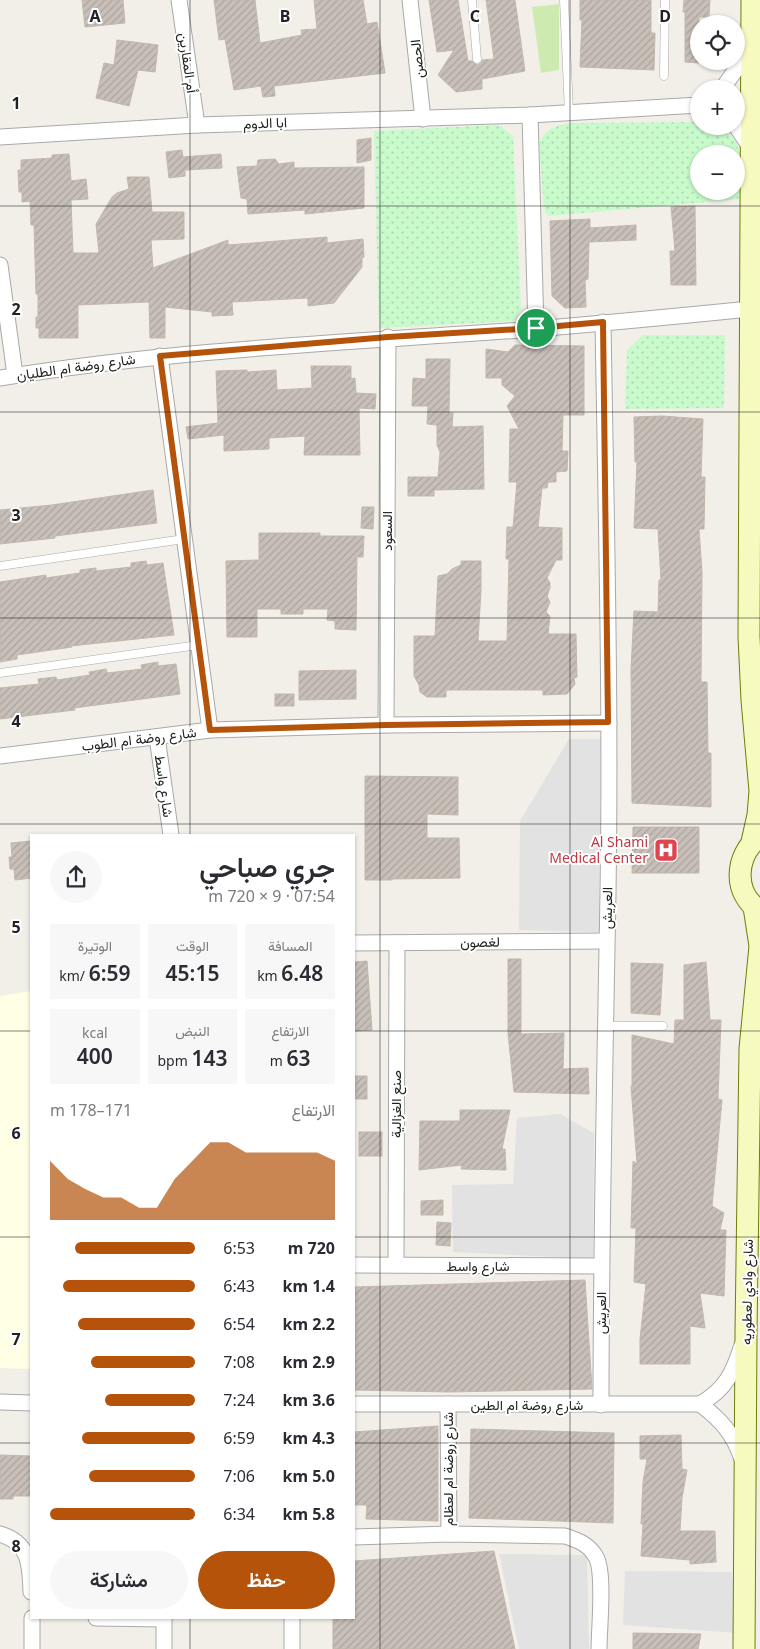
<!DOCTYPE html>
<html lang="ar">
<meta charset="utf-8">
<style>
body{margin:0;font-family:"Noto Sans",Vazirmatn,sans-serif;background:#f7f7f7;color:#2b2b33;direction:rtl;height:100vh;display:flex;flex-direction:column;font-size:19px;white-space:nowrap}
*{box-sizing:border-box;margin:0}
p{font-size:16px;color:#7c7c81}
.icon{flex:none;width:28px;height:28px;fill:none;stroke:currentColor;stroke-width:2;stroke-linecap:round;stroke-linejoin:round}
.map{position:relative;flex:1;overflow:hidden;direction:ltr}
.details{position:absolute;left:30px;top:834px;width:325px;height:785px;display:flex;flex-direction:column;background:#fff;border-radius:0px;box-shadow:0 1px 4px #0004;direction:rtl}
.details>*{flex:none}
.tools{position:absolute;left:690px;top:15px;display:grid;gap:10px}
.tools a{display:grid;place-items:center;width:55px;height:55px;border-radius:50%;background:#fff;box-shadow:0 1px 4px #0004;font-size:25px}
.pin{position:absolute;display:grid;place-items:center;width:42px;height:42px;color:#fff;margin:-21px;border:2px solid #fff;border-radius:50%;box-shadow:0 1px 5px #0007}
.round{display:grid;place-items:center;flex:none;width:52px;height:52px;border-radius:26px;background:#f7f7f7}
.headline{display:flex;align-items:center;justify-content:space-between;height:85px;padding:0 20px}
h1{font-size:28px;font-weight:600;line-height:38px}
.figures{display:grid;grid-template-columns:repeat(3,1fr);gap:8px;height:85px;padding:5px 20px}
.figures div{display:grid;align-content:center;border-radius:0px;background:#f7f7f7;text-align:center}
.figures b{font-size:21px;font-weight:600}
.figures small{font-size:14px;font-weight:400}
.figures p{font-size:14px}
.chart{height:140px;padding:10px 20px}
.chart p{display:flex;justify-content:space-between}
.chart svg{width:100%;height:90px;margin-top:5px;fill:#b45309;opacity:.7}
.button{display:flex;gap:10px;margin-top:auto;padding:10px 20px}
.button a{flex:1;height:58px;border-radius:30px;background:#b45309;color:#fff;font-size:20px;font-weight:600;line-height:58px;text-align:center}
.button a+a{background:#f7f7f7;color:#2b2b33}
ul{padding:0 20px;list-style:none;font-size:16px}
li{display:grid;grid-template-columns:80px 60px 1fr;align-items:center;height:38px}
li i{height:12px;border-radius:6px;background:#b45309}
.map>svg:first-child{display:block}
</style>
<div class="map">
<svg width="760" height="1649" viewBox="0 0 760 1649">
<defs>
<pattern id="park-dots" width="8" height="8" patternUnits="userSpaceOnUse" patternTransform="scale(1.25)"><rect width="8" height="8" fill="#c8facc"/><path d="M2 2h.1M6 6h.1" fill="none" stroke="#acd6af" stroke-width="1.8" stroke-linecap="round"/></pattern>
<pattern id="building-hatch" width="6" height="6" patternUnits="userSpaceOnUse" patternTransform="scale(1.25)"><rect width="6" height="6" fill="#c7bfb8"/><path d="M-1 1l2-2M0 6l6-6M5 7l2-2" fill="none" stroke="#aba49e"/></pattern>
</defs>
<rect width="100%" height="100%" fill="#f2efe9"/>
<path fill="#ffffe5" d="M 31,991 L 31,1367 L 30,1369 L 0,1368 L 0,996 Z"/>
<path fill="#cdebb0" d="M 559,4 L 559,70 L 541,73 L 532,7 Z"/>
<g fill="url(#park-dots)" fill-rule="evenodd">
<path d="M 699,122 L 699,126 L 720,126 L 735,139 L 739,150 L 742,199 L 548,216 L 544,209 L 539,143 C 547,127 555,126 571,123 ZM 699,154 L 736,154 L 736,191 L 699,191 Z"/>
<path d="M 499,125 L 513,136 L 521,309 L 515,321 L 379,328 L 374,131 Z"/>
<path d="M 643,335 L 725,335 L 724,408 L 625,409 L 627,350 Z"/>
</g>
<g fill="#e2e2e2">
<path d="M 569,739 L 601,739 L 599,932 L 519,930 L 520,821 Z"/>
<path d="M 560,1114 L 594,1133 L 593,1259 L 453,1252 L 452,1185 L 513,1184 L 517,1118 Z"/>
<path d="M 499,1554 L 587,1555 L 589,1649 L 519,1649 Z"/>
<path d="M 625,1571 L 732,1572 L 738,1633 L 623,1625 Z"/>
</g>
<g fill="url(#building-hatch)" stroke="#c4b6ab">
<path d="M 82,0 L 123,0 L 125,23 L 85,27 Z"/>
<path d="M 214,0 L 255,0 L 260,43 L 302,35 L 301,30 L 317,29 L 314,0 L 363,0 L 367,24 L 377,22 L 385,73 L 274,86 L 275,96 L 263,97 L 261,86 L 234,90 L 225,39 L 219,40 Z"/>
<path d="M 429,0 L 458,0 L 468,61 L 472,61 L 477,65 L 481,63 L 482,60 L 494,59 L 486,0 L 515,0 L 525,71 L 482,79 L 482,89 L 456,92 L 438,75 L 454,50 L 437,52 Z"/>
<path d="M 580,0 L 651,0 L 651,33 L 655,33 L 654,70 L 580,67 L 582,20 L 580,20 Z"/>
<path d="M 684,0 L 710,0 L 709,17 L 699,17 L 699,63 L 685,62 L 685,12 L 683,12 Z"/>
<path d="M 117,40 L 158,45 L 155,72 L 138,70 L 129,106 L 96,98 L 104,63 L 114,65 Z"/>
<path d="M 371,138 L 371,160 L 357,163 L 357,140 Z"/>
<path d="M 182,150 L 183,157 L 221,154 L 222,168 L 185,170 L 185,176 L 169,178 L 166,152 Z"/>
<path d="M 69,154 L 71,181 L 86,179 L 88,199 L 71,200 L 73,253 L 99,253 L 96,224 L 112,197 L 117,193 L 129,189 L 127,177 L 149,177 L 152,212 L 184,212 L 184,239 L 151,240 L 153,268 L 228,240 L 228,245 L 327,237 L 327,243 L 363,239 L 364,257 L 362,258 L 362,267 L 334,303 L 308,306 L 308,298 L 232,302 L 233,315 L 212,316 L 212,312 L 165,307 L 165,338 L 150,338 L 149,302 L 78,305 L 78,338 L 39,338 L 39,328 L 36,328 L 36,317 L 38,317 L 38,294 L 36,294 L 34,225 L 31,225 L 30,201 L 22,202 L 22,192 L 19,192 L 18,170 L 21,170 L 21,160 L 52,158 L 52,155 Z"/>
<path d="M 275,159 L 279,164 L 294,162 L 294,168 L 364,167 L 364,208 L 305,214 L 305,210 L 248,214 L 247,199 L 241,198 L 237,167 L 257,166 L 258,160 Z"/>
<path d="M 695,206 L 696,285 L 671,285 L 670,251 L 675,251 L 671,207 Z"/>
<path d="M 590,219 L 590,228 L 636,225 L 636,240 L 589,242 L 588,279 L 585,280 L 586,307 L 565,308 L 552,296 L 550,221 Z"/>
<path d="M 515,345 L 584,346 L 584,415 L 563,415 L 562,451 L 568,451 L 567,471 L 556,472 L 556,482 L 548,482 L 547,488 L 542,488 L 538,527 L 562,528 L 562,560 L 556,560 L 547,578 L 550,583 L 550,588 L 547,596 L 550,602 L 546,612 L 550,616 L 548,634 L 576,634 L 577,677 L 574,678 L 575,684 L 567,694 L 543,695 L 543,690 L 446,690 L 446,697 L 427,697 L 420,692 L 419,685 L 414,676 L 414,636 L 435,636 L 438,576 L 447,574 L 452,569 L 461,565 L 461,561 L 481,561 L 481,590 L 478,641 L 507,641 L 509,559 L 506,559 L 507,527 L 513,527 L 517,482 L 509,482 L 510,429 L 519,429 L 507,406 L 515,396 L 502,385 L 502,378 L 486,378 L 486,349 L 508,352 Z"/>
<path d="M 426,359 L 450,359 L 449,413 L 453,413 L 452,427 L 483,426 L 484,489 L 434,490 L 434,496 L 408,496 L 408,477 L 438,477 L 440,452 L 437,445 L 437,425 L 427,424 L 428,406 L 412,406 L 413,378 L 426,379 Z"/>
<path d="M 311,366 L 351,366 L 351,379 L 355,378 L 356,393 L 376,394 L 375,409 L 359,408 L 360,455 L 304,455 L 305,436 L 269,438 L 269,449 L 224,451 L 224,435 L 188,439 L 186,427 L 218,423 L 216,371 L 247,370 L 247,372 L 276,370 L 277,390 L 312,388 Z"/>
<path d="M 662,416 L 703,419 L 701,477 L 705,477 L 704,529 L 699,529 L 702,572 L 701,682 L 707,682 L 708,753 L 711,753 L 711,807 L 632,803 L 631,669 L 634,611 L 658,612 L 659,580 L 661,580 L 658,529 L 634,528 L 637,462 L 635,462 L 634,417 Z"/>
<path d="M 153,490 L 157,523 L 55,536 L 55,538 L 0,544 L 0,510 L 52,505 Z"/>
<path d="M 362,507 L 374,507 L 373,529 L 361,528 Z"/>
<path d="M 259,533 L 320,533 L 320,536 L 364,536 L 363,557 L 357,557 L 356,630 L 335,629 L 335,621 L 327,620 L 328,609 L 303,609 L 303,614 L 281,614 L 281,609 L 257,609 L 257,637 L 227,637 L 226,561 L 259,560 Z"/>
<path d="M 146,561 L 147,565 L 163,563 L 174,635 L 71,646 L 72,647 L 17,655 L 17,659 L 0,662 L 0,582 L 46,575 L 46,578 L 80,573 L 80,570 L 96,568 L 96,571 L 131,567 L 131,563 Z"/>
<path d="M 158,662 L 158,666 L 176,664 L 180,694 L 74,708 L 75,710 L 0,719 L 0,688 L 39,684 L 38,679 L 56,677 L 57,680 L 90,675 L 89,672 L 106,669 L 107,673 L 142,669 L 141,665 Z"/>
<path d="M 356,670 L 356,699 L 299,700 L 299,671 Z"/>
<rect x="275" y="694" width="19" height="12"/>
<path d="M 365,776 L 458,777 L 458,815 L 427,814 L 427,838 L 459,838 L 460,878 L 392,879 L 392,880 L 365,880 Z"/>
<path d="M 633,827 L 699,827 L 699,873 L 632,873 Z"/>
<path d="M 31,841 L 31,878 L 15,880 L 14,869 L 10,869 L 9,857 L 12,857 L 11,843 Z"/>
<path d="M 508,959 L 521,959 L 521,1034 L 564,1033 L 563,1069 L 588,1068 L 589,1094 L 514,1092 L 508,1033 Z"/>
<path d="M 367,961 L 372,1030 L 354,1031 L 354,962 Z"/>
<path d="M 706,962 L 710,1020 L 721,1020 L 718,1099 L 722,1100 L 712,1206 L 724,1213 L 720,1230 L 726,1230 L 724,1296 L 700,1293 L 705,1328 L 690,1326 L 690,1364 L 640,1364 L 640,1339 L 646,1284 L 634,1282 L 636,1228 L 631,1228 L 633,1161 L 637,1164 L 631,1086 L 632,1086 L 632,1035 L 674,1044 L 675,1020 L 684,1020 L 684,965 Z"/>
<path d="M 631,963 L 663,964 L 660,1015 L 631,1013 Z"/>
<rect x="354" y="1076" width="13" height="23"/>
<path d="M 460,1110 L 510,1110 L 502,1149 L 505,1149 L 506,1170 L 461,1169 L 462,1165 L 419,1170 L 420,1121 L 460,1121 Z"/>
<rect x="359" y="1132" width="23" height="24"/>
<path d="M 443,1200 L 443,1215 L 421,1215 L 421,1201 Z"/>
<path d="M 437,1222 L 451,1223 L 450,1246 L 436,1245 Z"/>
<path d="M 585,1280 L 592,1389 L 450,1392 L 354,1390 L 354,1287 Z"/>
<path d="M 438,1426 L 438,1521 L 366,1519 L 367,1505 L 354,1505 L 354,1432 Z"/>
<path d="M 471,1429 L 614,1433 L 613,1523 L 469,1518 Z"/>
<path d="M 681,1435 L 682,1469 L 687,1470 L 682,1498 L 680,1531 L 715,1531 L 716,1562 L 690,1564 L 690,1560 L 641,1556 L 643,1524 L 641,1524 L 643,1482 L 647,1459 L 640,1459 L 640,1436 Z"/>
<path d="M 0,1455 L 31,1456 L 31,1496 L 13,1496 L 13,1499 L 0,1499 Z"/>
<path d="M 494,1551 L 515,1649 L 333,1649 L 333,1618 L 354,1618 L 354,1561 Z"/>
<path d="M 633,1633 L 701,1634 L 698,1649 L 633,1649 Z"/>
</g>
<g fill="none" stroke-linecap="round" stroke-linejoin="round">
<g stroke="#a9a9a9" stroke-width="9">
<g id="lane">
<path d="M 472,0 L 477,59"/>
<path d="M 564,0 L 569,112"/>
<path d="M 664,76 L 665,0"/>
<path d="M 0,566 L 184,539"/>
<path d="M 0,673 L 198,645"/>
<path d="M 605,1026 L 663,1026"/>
</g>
</g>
<g stroke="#a9a9a9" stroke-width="17">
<g id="street">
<path d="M 179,0 L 197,125"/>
<path d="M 410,0 L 423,119"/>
<path d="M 722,89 L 740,64 L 748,44"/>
<path d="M 530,115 L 536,328"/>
<path d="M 736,126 L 752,150"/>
<path d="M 0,137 L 197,125 L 530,115 L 699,105"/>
<path d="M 0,265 L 15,375"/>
<path d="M 160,356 L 210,730"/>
<path d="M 0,378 C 177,349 356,342 535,329 C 607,323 679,316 750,309"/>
<path d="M 386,725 L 388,337"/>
<path d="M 157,737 L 171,835"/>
<path d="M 0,756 L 210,730 L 386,725 L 609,723"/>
<path d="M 354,943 L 606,941"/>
<path d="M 354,1265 L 601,1266"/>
<path d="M 396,1265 L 397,943"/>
<path d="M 0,1402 L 31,1403"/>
<path d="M 354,1404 L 700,1404 C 726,1389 733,1373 742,1345"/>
<path d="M 448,1404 L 449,1534"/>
<path d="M 700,1404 C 721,1420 733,1433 742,1459"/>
<path d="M 601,1405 C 601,1234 605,1064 608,893 C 611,703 606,512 603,322"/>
<path d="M 0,1534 C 30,1543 30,1565 31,1592"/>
<path d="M 354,1537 L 449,1534 L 565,1536 C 577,1540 589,1544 596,1557 C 605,1572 599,1629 599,1649"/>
<path d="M 96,1618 L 164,1619"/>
<path d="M 164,1618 L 164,1649"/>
<path d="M 32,1649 L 32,1618"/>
<path d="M 292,1649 L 292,1618"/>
</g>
</g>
<g stroke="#707d05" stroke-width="23">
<g id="secondary">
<path d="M 760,836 C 735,855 732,893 760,911"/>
<path d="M 752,842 L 758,815 L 760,791 L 752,700 L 749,637 L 752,0"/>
<path d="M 744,1649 L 746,1333 L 750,1049 L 760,946 L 754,907"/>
</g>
</g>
<use href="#lane" stroke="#fff" stroke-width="8"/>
<use href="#street" stroke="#fff" stroke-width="15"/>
<use href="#secondary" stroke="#f7fabf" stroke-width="21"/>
</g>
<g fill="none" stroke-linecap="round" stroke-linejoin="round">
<g stroke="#fff" stroke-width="10">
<path id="route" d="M 603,322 L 608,722 L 386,725 L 210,730 L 160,356 L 388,337 L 536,328 Z"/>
</g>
<use href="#route" stroke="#b45309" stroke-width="6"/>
</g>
<path fill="none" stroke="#222" stroke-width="1" stroke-opacity="0.55" d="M 190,0 L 190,835M 380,0 L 380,1649M 570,0 L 570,1649M 0,206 L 760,206M 0,412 L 760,412M 0,618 L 760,618M 0,824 L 760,824M 0,1031 L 31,1031M 354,1031 L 760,1031M 0,1237 L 31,1237M 354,1237 L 760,1237M 0,1443 L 31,1443M 354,1443 L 760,1443M 190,1618 L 190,1649"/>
<defs>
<g id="hospital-square" transform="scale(1.25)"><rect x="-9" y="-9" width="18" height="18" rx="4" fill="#e0444e" stroke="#fff"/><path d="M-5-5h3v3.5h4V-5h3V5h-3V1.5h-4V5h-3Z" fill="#fff"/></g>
</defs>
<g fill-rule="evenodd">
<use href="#hospital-square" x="666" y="850"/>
</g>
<g text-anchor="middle" stroke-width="4" stroke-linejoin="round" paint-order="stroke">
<g font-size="14" fill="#222" stroke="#fff">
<text transform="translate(417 59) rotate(-96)" y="5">الحصن</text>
<text transform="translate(188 63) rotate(82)" y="5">أم المقارين</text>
<text transform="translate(265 123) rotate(-2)" y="5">ابا الدوم</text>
<text transform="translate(76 367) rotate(-8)" y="5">شارع روضة ام الطليان</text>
<text transform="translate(387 531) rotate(-90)" y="5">السعود</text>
<text transform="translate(139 739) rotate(-7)" y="5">شارع روضة ام الطوب</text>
<text transform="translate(164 786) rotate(82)" y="5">شارع واسط</text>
<text transform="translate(607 908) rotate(-89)" y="5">العريش</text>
<text transform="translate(480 942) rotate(-1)" y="5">لغصون</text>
<text transform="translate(396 1104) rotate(-90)" y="5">صنع الغزالية</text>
<text x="478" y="1271">شارع واسط</text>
<text transform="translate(747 1292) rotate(-89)" y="5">شارع وادي لعطوريه</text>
<text transform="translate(601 1313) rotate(-90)" y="5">العريش</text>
<text x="527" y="1410">شارع روضة ام الطين</text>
<text transform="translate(448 1469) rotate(-90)" y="5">شارع روضة ام لعظام</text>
</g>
<g font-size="14" fill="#be3a42" stroke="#fff" text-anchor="end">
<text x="648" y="847">Al Shami<tspan x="648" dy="16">Medical Center</tspan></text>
</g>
</g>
<g font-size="16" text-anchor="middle" font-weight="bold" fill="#222" stroke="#fff" stroke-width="4" stroke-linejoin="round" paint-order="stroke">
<text x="95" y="22">A</text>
<text x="285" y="22">B</text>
<text x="475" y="22">C</text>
<text x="665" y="22">D</text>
<text x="16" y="109">1</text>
<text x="16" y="315">2</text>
<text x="16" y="521">3</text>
<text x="16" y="727">4</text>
<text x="16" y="933">5</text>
<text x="16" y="1139">6</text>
<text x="16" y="1345">7</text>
<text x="16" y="1552">8</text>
</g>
</svg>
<div class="tools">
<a><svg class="icon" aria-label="locate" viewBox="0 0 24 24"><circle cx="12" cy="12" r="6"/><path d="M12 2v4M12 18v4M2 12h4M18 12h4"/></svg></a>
<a>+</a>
<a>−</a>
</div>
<div class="pin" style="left:536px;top:328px;background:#1e9e55"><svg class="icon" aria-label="arrive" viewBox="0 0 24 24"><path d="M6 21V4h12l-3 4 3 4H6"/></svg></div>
<section class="details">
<div class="headline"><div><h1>جري صباحي</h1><p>07:54 · 9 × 720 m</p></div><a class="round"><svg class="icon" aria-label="share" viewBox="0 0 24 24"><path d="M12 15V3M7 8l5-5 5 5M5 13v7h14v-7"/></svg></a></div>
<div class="figures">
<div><p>المسافة</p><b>6.48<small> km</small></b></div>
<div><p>الوقت</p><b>45:15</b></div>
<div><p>الوتيرة</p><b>6:59<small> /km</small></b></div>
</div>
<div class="figures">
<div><p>الارتفاع</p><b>63<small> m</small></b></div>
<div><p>النبض</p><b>143<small> bpm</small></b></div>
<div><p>kcal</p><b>400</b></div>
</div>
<div class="chart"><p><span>الارتفاع</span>171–178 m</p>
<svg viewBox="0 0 160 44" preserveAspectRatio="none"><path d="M0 44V15L10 24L20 29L30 33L40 33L50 38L60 38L70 24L80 15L90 6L100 6L110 11L120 11L130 11L140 11L150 11L160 15V44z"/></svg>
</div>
<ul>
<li><b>720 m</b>6:53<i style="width:83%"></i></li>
<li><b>1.4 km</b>6:43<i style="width:91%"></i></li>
<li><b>2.2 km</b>6:54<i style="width:81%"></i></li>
<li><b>2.9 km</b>7:08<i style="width:72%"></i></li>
<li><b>3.6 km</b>7:24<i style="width:62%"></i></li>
<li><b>4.3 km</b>6:59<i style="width:78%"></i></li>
<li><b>5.0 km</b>7:06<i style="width:73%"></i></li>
<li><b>5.8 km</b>6:34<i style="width:100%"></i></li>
</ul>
<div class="button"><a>حفظ</a><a>مشاركة</a></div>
</section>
</div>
